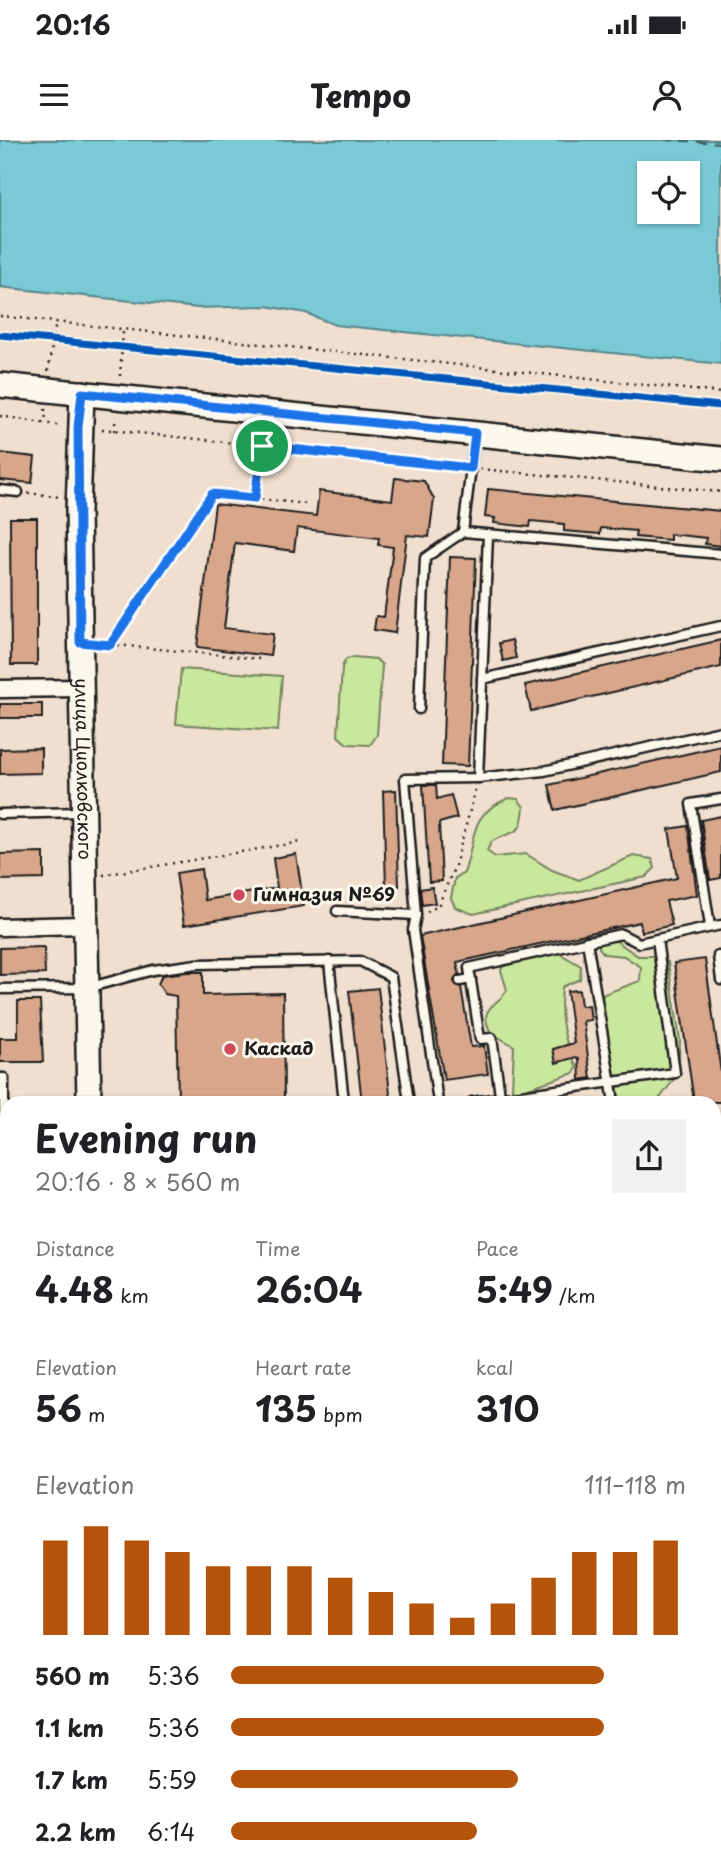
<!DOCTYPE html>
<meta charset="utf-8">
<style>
body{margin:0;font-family:"Playpen Sans",sans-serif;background:#f2f2f2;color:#202124;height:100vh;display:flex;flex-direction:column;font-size:26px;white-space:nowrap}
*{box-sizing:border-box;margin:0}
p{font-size:23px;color:#757577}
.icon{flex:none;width:38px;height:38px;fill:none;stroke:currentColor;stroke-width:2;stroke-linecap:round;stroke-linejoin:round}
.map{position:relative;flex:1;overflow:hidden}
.sheet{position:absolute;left:0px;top:956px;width:721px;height:779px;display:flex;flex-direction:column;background:#fff;border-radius:21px 21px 0 0;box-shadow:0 2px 5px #0004}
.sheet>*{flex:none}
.buttons{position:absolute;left:637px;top:21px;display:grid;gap:14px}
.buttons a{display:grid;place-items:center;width:63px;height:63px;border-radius:0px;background:#fff;box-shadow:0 2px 5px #0004;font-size:35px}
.pin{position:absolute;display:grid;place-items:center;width:60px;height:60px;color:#fff;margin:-30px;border:4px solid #fff;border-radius:50%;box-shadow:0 2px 7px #0007}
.round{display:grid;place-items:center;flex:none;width:74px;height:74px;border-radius:0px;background:#f2f2f2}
.headline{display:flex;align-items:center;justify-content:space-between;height:119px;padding:0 35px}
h1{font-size:38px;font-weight:700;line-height:52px}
.figures{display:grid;grid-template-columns:repeat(3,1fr);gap:10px;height:119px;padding:7px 35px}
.figures div{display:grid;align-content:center}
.figures b{font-size:35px;font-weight:700}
.figures small{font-size:19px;font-weight:400}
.figures p{font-size:19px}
.chart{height:196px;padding:14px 35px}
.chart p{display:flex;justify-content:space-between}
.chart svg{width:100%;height:126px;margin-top:7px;stroke:#b45309;stroke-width:6}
ul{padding:0 35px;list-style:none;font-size:23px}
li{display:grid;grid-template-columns:112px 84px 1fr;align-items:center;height:52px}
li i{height:18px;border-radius:9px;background:#b45309}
.status{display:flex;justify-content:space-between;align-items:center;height:49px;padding:0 35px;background:#fff;direction:ltr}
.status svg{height:19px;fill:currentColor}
header{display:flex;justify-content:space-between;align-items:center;height:91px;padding:0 35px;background:#fff;font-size:32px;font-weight:700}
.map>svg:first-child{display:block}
</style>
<div class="status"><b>20:16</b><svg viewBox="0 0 49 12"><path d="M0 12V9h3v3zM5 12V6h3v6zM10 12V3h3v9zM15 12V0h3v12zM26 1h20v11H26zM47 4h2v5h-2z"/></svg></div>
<header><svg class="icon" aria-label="menu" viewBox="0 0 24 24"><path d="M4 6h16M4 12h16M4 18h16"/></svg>Tempo<svg class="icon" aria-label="person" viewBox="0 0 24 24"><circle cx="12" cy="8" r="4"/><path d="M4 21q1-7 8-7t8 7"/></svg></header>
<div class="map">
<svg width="721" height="1733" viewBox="0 0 721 1733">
<rect width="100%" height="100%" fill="#f0dfcf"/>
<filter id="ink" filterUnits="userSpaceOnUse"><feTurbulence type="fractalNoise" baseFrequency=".0143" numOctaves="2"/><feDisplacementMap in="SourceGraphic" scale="14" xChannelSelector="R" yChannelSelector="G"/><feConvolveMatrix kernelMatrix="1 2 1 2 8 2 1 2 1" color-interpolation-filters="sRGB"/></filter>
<g filter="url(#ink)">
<g fill="#e9cebb">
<path d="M 7,1236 L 7,1727 L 112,1727 L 112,1733 L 0,1733 L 0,1237 Z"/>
<rect x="714" y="1316" width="7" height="106"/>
</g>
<g fill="#cae79e" stroke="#73825d" stroke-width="2">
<path d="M 354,517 L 376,519 L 382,525 L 377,595 L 370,605 L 347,604 L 338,596 L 342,527 L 346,519 Z"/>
<path d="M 181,529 L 282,536 L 278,591 L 176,584 Z"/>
<path d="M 509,658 L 518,659 L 524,667 C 521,701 514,687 491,702 L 487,711 L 495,717 L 526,714 L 552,730 L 579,740 L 633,716 L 652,719 L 655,728 L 646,737 L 473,774 L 455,767 L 451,758 L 455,738 L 464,733 C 477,697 467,675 509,658 Z"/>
<path d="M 613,799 L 638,816 L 659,816 L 668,822 L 680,900 L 678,934 L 657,962 L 620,962 L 601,860 L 604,854 L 640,841 L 641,827 L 624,816 L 604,814 L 599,808 L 599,801 Z"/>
<path d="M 557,812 L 581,826 L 580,839 L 562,847 C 559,877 563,900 577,927 L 574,933 L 519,951 L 512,949 L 514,906 L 491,893 C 477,867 497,867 507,850 L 501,830 L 505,823 Z"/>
<path d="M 556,1727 L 704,1727 L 704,1733 L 610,1733 L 591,1728 Z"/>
</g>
<path fill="#79cad4" stroke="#54848a" stroke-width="2" fill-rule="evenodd" d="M 0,0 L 721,0 L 721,224 L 335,185 L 306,173 L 266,166 L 198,168 L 0,147 ZM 649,33 L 688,33 L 688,72 L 649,72 Z"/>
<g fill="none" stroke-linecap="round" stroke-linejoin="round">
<path stroke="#3d595c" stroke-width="2" stroke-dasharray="9 7" stroke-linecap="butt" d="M 665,0 L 721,3"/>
</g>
<g fill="#d8a68b" stroke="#1c1c1c" stroke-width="2">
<path d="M 0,313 L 35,317 L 32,343 L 0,340 Z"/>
<path d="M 395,338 L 424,341 L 434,359 L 429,397 L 407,395 L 395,493 L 374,490 L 376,476 L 384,477 L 393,407 L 378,405 L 379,398 L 297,388 L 294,411 L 235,403 L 224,488 L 273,494 L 270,516 L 197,507 L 215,364 L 316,376 L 319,351 L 392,360 Z"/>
<path d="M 488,349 L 721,371 L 721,406 L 705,404 L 706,398 L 670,394 L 670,400 L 635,397 L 636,391 L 601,388 L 600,394 L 564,391 L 564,384 L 531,381 L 530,387 L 494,383 L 495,378 L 485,377 Z"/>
<path d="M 10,378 L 37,378 L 37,525 L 11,525 Z"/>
<path d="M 450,417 L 476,418 L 468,626 L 442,625 Z"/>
<path d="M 512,500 L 516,518 L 503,521 L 499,503 Z"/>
<path d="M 721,500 L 721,527 L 531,571 L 525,545 Z"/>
<rect x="0" y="564" width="42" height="14"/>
<path d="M 721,606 L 721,632 L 555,670 L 549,645 Z"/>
<path d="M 41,608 L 41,633 L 0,634 L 0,609 Z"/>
<path d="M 423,645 L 436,645 L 437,659 L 451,655 L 457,678 L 439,683 L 442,741 L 429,742 Z"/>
<path d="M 396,650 L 399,746 L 386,747 L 383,651 Z"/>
<path d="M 721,676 L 721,738 L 710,740 L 701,680 Z"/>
<path d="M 688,686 L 697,755 L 666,761 L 672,785 L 642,792 L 640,782 L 457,822 L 459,834 L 454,841 L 461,847 L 471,907 L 484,906 L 488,934 L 444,940 L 420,796 L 677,738 L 669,689 Z"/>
<path d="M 44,713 L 44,739 L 0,740 L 0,714 Z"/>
<path d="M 296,714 L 304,766 L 184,785 L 176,733 L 201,729 L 205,760 L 277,748 L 273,718 Z"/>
<path d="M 432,747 L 435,763 L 422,765 L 420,749 Z"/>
<path d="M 44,807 L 45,834 L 0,835 L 0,808 Z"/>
<path d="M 705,819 L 721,933 L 721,962 L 694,962 L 674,823 Z"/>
<path d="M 187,832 L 203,832 L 203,855 L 283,853 L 284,962 L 178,962 L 176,856 L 165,854 L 158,844 L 162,835 Z"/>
<path d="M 378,848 L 391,962 L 362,962 L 349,851 Z"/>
<path d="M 579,850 L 581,866 L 589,865 L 591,880 L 583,881 L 591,938 L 580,940 L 579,919 L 576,917 L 556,923 L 553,909 L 574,903 L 567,851 Z"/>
<path d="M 18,861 L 40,861 L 43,922 L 0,922 L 0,898 L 18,898 Z"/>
</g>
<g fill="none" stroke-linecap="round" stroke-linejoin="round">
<g stroke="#1c1c1c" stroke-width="13">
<g id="service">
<path d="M 0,350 L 18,352"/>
<path d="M 463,392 L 475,295"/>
<path d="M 482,539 L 721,486"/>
<path d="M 419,569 L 425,418 L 463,392 L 721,414"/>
<path d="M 478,638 L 544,631 L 721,591"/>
<path d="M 0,674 L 81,672"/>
<path d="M 337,771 L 416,775"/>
<path d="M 710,786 L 691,664 L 721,659"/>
<path d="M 587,801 L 614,962"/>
<path d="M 718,816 L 721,840"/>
<path d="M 329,821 L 344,962"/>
<path d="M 460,841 L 471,839"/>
<path d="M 0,849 L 87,848 L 153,830 L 197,824 L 360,821 L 391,837 L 409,962"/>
<path d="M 0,938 L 4,938 L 4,1076"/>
<path d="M 438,962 L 413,790 L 416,775 L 405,639 L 478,638 L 488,395"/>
<path d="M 472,962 L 675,933 L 657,799"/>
<path d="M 501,962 L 492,898 L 480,899 L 469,828 L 621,794 L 639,803 L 721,785"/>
<path d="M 714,1003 L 721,1002"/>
<path d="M 714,1231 L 721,1230"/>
<path d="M 714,1455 L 721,1455"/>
<path d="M 0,1530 L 7,1530"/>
<path d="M 45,1727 L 46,1733"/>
<path d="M 178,1727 L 178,1733"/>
<path d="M 532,1733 L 532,1727"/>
<path d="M 716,1733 L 721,1623"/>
</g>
</g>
<g stroke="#1c1c1c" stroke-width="21">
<g id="minor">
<path d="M 0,549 L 80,548"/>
<path d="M 0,787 L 85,785"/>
</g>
</g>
<g stroke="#1c1c1c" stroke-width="24">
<path id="tertiary" d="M 714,1546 L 721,1546"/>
</g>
<g stroke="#1c1c1c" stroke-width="28">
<g id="secondary">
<path d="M 0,245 L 721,319"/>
<path id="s1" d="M 82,253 L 78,371 L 89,962"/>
<path d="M 371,1727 L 371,1733"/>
</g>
</g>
<g stroke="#1c1c1c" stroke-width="30">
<g id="primary">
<path d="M 714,1115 L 721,1114"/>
<path d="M 714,1137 L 721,1137"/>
<path d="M 0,1143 L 7,1143"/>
<path d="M 0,1164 L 7,1164"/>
</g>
</g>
<g stroke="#1c1c1c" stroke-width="2.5" stroke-dasharray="2 5" stroke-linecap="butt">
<path d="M 0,176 L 721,253"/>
<path d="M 48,231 L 56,182"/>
<path d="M 120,236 L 123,191"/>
<path d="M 45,269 L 46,281"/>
<path d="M 0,276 L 62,286"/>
<path d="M 102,289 L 460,327"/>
<path d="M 114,291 L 116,277"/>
<path d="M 480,329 L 721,352"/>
<path d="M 28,353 L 60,357"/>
<path d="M 255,358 L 262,306"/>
<path d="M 97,503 L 261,519"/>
<path d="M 110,504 L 212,354 L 307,364"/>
<path d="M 103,735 L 300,702"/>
<path d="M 427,772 L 438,766 L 455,726 L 476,648"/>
<path d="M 714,1510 L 721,1510"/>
<path d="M 410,1727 L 410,1733"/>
</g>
<use href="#service" stroke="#fbf7ec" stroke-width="8"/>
<use href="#minor" stroke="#fbf7ec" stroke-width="16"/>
<use href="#tertiary" stroke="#fbf7ec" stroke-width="19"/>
<use href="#secondary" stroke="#fbf7ec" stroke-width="23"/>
<use href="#primary" stroke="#fbf7ec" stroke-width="24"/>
<g stroke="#fbf7ec" stroke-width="11">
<path id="cycleway" d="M 0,195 L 721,266"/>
</g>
<use href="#cycleway" stroke="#0057b8" stroke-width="7"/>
</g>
</g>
<g fill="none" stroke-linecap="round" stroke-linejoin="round" filter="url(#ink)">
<g stroke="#fff" stroke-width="14">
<path id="route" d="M 82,253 L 475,293 L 471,328 L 262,306 L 255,358 L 212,354 L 110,505 L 80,502 L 78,287 Z"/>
</g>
<use href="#route" stroke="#1a73e8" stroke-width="9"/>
</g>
<g fill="#d1495b" stroke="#fbf7ec" stroke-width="2.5">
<circle cx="239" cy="755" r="7"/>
<circle cx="230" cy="909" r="7"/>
</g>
<g text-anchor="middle" stroke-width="6" stroke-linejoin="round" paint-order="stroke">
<g font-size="18" fill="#1c1c1c" stroke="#fbf7ec">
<text dy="6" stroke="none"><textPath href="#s1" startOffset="376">улица Циолковского</textPath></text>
</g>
<g font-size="18" font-weight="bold" fill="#1c1c1c" stroke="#fbf7ec" text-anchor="start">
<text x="253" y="761">Гимназия №69</text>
<text x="244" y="915">Каскад</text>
</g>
</g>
</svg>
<div class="buttons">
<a><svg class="icon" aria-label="locate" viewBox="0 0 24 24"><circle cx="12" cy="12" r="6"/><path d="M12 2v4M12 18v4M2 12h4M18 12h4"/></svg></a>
</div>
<div class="pin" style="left:262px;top:306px;background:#1e9e55"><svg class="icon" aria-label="arrive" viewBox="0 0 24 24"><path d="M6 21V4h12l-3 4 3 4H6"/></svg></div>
<section class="sheet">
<div class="headline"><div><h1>Evening run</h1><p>20:16 · 8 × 560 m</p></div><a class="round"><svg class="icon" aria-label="share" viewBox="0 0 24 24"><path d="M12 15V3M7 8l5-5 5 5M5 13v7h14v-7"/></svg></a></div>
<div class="figures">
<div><p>Distance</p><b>4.48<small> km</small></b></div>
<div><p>Time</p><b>26:04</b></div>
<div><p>Pace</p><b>5:49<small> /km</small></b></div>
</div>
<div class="figures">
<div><p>Elevation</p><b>56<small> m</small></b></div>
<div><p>Heart rate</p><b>135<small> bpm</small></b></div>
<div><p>kcal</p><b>310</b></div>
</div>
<div class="chart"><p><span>Elevation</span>111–118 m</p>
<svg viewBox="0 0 160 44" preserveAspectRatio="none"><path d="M5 44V11M15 44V6M25 44V11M35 44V15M45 44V20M55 44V20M65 44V20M75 44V24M85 44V29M95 44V33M105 44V38M115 44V33M125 44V24M135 44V15M145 44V15M155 44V11"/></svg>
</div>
<ul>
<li><b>560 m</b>5:36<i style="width:82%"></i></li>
<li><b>1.1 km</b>5:36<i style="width:82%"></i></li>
<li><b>1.7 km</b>5:59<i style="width:63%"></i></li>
<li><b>2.2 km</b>6:14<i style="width:54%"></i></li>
</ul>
</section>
</div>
